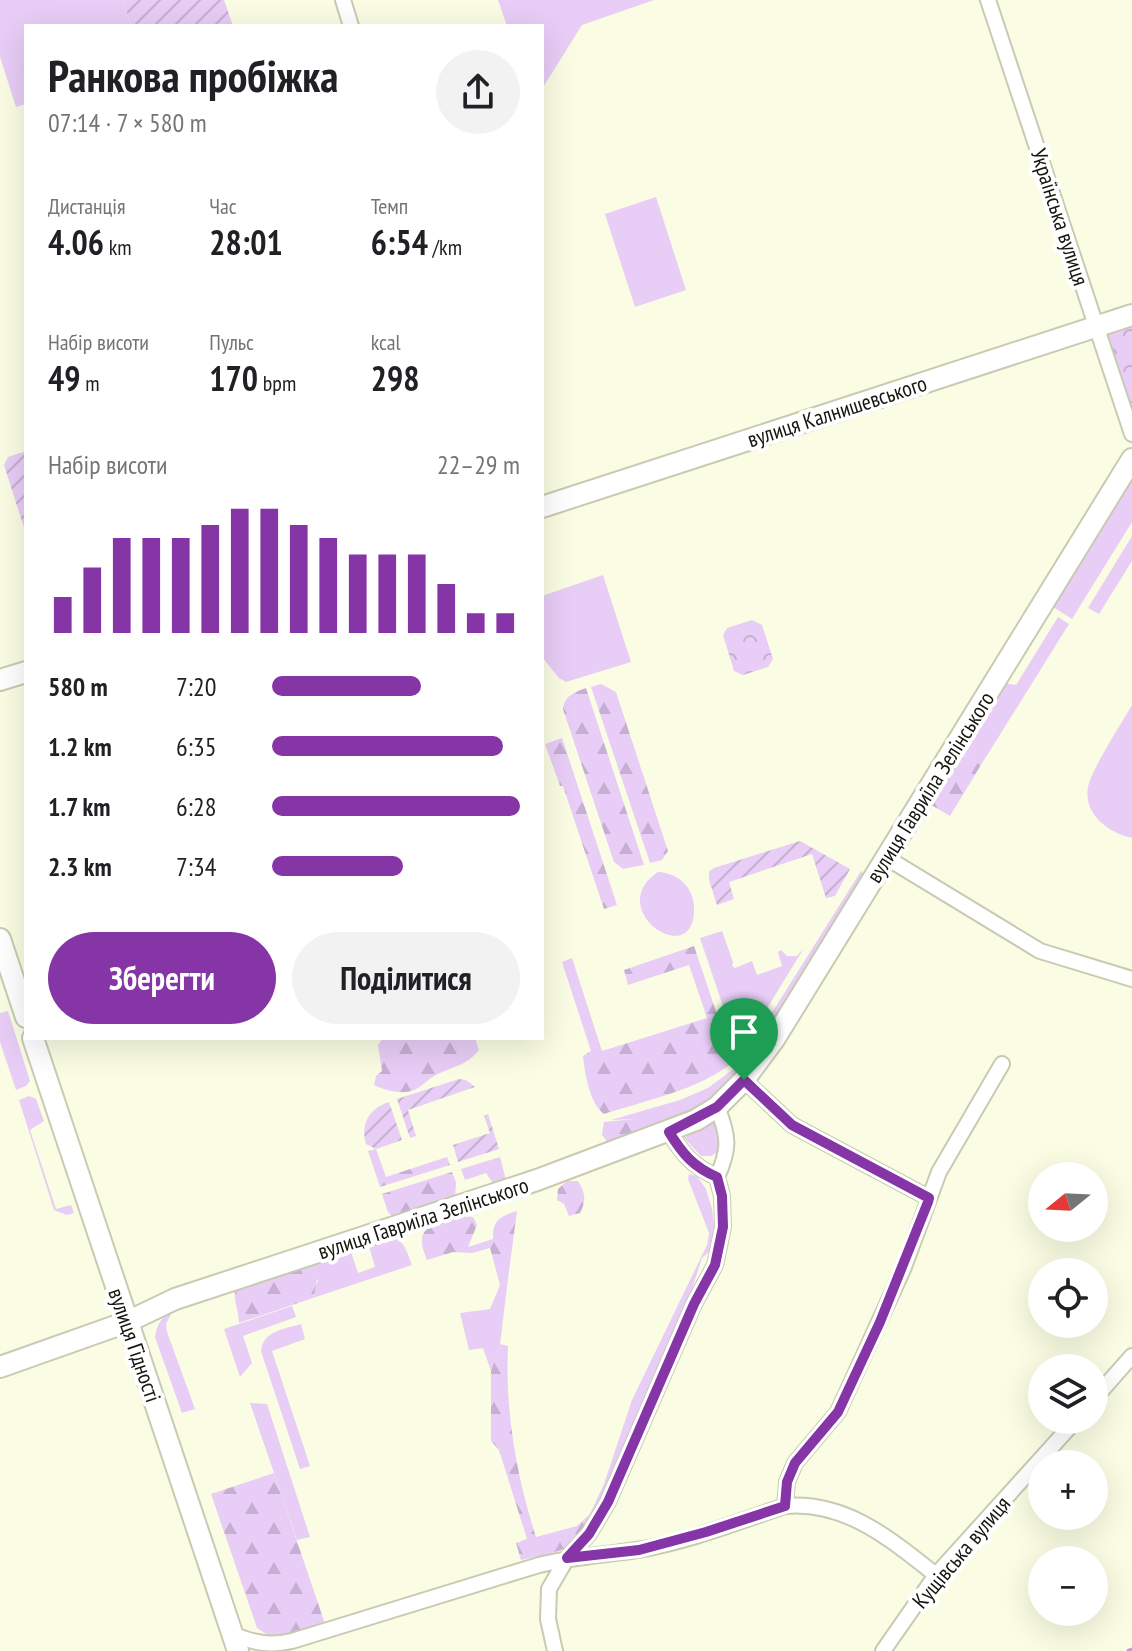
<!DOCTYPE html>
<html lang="uk">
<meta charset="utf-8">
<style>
body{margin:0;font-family:"PT Sans Narrow",sans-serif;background:#f2f2f2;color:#202124;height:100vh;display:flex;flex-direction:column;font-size:30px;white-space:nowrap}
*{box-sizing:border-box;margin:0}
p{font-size:26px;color:#757577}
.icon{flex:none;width:44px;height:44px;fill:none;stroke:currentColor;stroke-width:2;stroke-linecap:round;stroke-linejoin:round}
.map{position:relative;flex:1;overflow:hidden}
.drawer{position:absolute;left:24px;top:24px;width:520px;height:1016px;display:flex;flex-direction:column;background:#fff;border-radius:0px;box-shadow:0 8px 32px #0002}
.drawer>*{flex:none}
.needle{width:52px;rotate:252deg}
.controls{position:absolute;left:1028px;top:1162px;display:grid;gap:16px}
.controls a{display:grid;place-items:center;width:80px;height:80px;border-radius:50%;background:#fff;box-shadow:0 8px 32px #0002;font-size:40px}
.pin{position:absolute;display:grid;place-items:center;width:68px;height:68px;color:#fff;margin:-82px -34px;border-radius:50% 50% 50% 0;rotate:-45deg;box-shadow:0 0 8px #0007}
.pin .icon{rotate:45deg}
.round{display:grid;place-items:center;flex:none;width:84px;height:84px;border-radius:42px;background:#f2f2f2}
.headline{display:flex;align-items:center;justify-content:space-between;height:136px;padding:0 24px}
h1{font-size:44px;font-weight:600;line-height:60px}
.figures{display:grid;grid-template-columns:repeat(3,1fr);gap:12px;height:136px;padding:8px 24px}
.figures div{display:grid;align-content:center}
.figures b{font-size:34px;font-weight:600}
.figures small{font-size:22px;font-weight:400}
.figures p{font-size:22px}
.chart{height:224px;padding:16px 24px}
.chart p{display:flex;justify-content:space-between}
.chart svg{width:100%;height:144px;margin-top:8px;stroke:#8535a5;stroke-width:6}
.cta{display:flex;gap:16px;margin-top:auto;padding:16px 24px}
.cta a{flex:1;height:92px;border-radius:48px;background:#8535a5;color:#fff;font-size:32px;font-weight:600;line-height:92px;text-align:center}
.cta a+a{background:#f2f2f2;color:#202124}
ul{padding:0 24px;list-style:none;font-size:26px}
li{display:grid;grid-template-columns:128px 96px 1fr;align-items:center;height:60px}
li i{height:20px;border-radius:10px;background:#8535a5}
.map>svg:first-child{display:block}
</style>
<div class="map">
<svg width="1132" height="1651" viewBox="0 0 1132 1651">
<defs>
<pattern id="forest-firs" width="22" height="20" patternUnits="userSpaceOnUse" patternTransform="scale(2)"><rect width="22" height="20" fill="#e8cdf6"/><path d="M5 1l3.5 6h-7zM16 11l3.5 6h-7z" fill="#c6afd2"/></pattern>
<pattern id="park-crowns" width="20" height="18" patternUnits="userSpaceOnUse" patternTransform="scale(2)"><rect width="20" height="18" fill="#e8cdf6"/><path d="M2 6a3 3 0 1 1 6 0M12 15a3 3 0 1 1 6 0" fill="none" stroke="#c6afd2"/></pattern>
<pattern id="garden-furrows" width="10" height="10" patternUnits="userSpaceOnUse" patternTransform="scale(2)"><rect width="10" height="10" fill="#e8cdf6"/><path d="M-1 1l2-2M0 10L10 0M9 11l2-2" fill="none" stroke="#c6afd2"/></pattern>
</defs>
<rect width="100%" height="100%" fill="#fafde3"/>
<g fill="#e8cdf6">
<path d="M 0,0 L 123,0 L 131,26 L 26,26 L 26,104 L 16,107 L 0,57 Z"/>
<path d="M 498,0 L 654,0 L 582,25 L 542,89 L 542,26 L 507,26 Z"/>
<path d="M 656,197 L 686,290 L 635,307 L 605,214 Z"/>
<path d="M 1132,473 L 1132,522 L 1072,619 L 1050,605 Z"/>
<path d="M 1132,536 L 1132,561 L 1099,614 L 1088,608 Z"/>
<path d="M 603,575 L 631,662 L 566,682 L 559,678 L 542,657 L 542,596 Z"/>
<path d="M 1058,617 L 1069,624 L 981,765 L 960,752 L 1002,683 L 1016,685 Z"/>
<path d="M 1132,705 L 1132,838 C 1109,833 1083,814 1088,787 C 1090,772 1123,721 1132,705 Z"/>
<path d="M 861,871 L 864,875 L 744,1071 L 704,1107 L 649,1130 L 634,1119 L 611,1120 L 680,1100 L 708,1088 L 739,1065 Z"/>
<path d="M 658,872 C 678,873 694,887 694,909 C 694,972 602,909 658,872 Z"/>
<path d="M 722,931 L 733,962 L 732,966 L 735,968 L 752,961 L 757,975 L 782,966 L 778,952 L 781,950 L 787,956 L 797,956 L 804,948 L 739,1054 L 700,938 Z"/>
<path d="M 572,958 L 602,1051 L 591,1051 L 562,962 Z"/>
<path d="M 8,1011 L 30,1081 L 26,1086 L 16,1090 L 0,1042 L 0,1013 Z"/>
<path d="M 29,1096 L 36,1099 L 44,1121 L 30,1130 L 56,1209 L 71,1205 L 74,1213 L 67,1215 L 54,1210 L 19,1100 Z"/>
<path d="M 717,1121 L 722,1139 L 720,1151 L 711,1156 L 701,1156 L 684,1138 Z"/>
<path d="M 500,1157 L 506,1180 L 494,1185 L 486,1173 L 465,1180 L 461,1169 Z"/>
<path d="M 689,1174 L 697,1176 L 706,1189 L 712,1209 L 715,1232 L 711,1250 L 702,1258 L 684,1314 L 652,1378 L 634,1429 L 597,1514 L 589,1527 L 590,1514 L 604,1484 L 632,1400 L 707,1245 L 709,1233 L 688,1179 Z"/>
<path d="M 391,1236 C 405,1241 407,1252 412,1265 L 313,1298 L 318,1280 L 290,1268 L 350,1249 L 358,1273 L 375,1267 L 368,1243 Z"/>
<path d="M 508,1279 L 500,1344 L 491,1371 L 483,1348 L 469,1350 L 460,1313 L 490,1309 L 500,1285 Z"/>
<path d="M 292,1306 L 296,1317 L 243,1336 L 252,1363 L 240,1377 L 224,1329 Z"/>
<path d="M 173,1310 L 166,1324 L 167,1332 L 195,1409 L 182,1413 L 155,1337 C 157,1323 162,1317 173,1310 Z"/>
<path d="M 301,1324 L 305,1339 L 272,1351 L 310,1466 L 300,1469 L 261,1351 C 263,1331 284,1329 301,1324 Z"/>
<path d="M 250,1403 L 267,1404 L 310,1537 L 297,1540 Z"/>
</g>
<g fill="url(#forest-firs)">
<path d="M 601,684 L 616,692 L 668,851 L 662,860 L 650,863 L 591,687 Z"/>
<path d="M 586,688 L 644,865 L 623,869 L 614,862 L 563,709 C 564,696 575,692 586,688 Z"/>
<path d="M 562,738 L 617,905 L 604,909 L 563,786 L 560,786 L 545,744 Z"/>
<path d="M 960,752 L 981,765 L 950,816 L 928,803 Z"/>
<path d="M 694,946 L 733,1062 C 701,1089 644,1101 604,1114 C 589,1103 585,1073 583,1056 L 591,1051 L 602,1051 L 707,1018 L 689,965 L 628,985 L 624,970 Z"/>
<path d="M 383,1038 L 475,1038 L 479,1050 C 468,1064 456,1066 440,1073 C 431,1076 426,1083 418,1088 C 405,1096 387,1091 374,1085 L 376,1076 L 382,1071 L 378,1045 Z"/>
<path d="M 634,1119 L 650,1127 L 609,1144 L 602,1135 L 604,1122 Z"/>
<path d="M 376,1149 L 386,1177 L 447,1157 L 450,1165 L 380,1187 L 368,1151 Z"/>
<path d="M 452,1172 L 456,1182 L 455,1197 L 394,1218 L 388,1212 L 382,1194 Z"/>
<path d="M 567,1181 L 578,1181 C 585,1193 587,1200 580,1213 L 569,1216 L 564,1204 L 557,1200 L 558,1189 Z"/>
<path d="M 517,1211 L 508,1279 L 500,1285 L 490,1248 L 472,1253 L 453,1252 L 427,1260 C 425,1254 421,1246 422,1240 C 422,1221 459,1215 473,1217 L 477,1225 L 468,1247 L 493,1239 C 492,1221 500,1216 517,1211 Z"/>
<path d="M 290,1268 C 317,1270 321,1272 313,1298 L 239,1323 C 239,1310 231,1297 237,1285 Z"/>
<path d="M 500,1344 L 508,1346 C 505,1410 516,1475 536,1537 L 577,1526 L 590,1514 C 586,1551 551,1553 521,1560 L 516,1543 L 527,1539 L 499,1450 L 491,1441 L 491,1371 Z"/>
<path d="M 274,1473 L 326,1627 L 272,1638 L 257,1628 L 211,1494 Z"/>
</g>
<g fill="url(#park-crowns)">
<path d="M 1132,323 L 1132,418 L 1107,339 L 1109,333 Z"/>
<path d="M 752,620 L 762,625 L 773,659 L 768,667 L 743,675 L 734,671 L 723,635 L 727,628 Z"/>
</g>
<g fill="url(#garden-furrows)">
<path d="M 123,0 L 224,0 L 233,26 L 131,26 Z"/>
<path d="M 26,451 L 26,534 L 4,465 L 8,457 Z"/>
<path d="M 800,841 L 850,869 L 835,896 L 826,898 L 812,854 L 729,882 L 734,899 L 717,905 L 709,880 L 709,872 L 714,868 Z"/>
<path d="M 459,1079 L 466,1080 L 475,1087 L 408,1110 L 416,1136 L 410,1138 L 397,1099 Z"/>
<path d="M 389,1102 L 402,1140 L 376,1149 L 366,1144 C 360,1123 370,1108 389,1102 Z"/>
<path d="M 488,1114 L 499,1149 L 458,1162 L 453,1145 L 490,1133 L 484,1116 Z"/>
</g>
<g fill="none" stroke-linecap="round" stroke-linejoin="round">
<path stroke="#c893e1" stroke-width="5" d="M 1129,1651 L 1132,1650"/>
<g stroke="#c8cbb2" stroke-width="18">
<g id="street">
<path d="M 343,0 L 351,26"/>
<path d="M 988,0 L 1132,434"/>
<path d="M 887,858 L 1040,951 L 1132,979"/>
<path d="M 744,1080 L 792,1125 L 929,1198"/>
<path d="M 669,1132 C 682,1153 693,1167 717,1177"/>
<path d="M 1094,1399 L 1132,1356"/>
<path d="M 785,1506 C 847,1501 891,1540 936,1575"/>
<path d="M 232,1634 C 254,1643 269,1646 292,1641 L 539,1565 C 571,1557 604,1555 637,1550 C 687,1542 737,1522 785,1506 L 787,1482 L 795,1463 L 838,1412 L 904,1267 L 939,1172 L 1002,1064"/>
<path d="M 555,1651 L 548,1619 L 549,1589 L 567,1558 L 589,1534 L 608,1502 L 694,1304 L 715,1265 L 723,1227 L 722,1196 L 717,1177 C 730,1149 729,1136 717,1107"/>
<path d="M 883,1651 L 936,1575 L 1076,1420"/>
</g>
</g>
<g stroke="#c8cbb2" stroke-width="24">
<g id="secondary">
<path d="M 542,507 L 1132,315"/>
<path d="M 0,680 L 26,672"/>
<path d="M 0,939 L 26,1017"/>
<path d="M 33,1038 L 238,1651"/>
<path d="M 0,1367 L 127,1322 L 175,1299 L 537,1180 L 696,1120 L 717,1107 L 744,1080 L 775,1038 L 1132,459"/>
</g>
</g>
<use href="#street" stroke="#fff" stroke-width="14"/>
<use href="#secondary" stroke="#fff" stroke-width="20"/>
</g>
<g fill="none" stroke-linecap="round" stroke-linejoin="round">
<g stroke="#fff" stroke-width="16">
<path id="route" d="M 744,1080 L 792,1125 L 929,1198 L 928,1202 L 880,1322 L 838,1412 L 795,1463 L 787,1482 L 785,1506 L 706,1532 L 639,1550 L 567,1558 L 589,1534 L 608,1502 L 694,1304 L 715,1265 L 723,1227 L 722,1196 L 717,1177 C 693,1167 682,1153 669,1132 L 717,1107 Z"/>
</g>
<use href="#route" stroke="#8535a5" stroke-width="10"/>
</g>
<g text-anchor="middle" stroke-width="8" stroke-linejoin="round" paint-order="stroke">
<g font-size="22" fill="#15160d" stroke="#fff">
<text transform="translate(1060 217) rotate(72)" y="8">Українська вулиця</text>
<text transform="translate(837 411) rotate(-18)" y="8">вулиця Калнишевського</text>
<text transform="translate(930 787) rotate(-58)" y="8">вулиця Гавриїла Зелінського</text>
<text transform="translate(423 1218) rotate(-18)" y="8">вулиця Гавриїла Зелінського</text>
<text transform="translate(135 1345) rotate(71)" y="8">вулиця Гідності</text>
<text transform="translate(961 1552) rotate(-50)" y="8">Кущівська вулиця</text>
</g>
</g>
</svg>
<div class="controls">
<a><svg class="needle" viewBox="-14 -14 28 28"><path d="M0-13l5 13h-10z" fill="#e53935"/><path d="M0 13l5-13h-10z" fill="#757577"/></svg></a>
<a><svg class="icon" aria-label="locate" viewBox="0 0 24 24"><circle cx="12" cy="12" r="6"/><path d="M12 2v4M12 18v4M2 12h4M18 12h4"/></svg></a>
<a><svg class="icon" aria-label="layers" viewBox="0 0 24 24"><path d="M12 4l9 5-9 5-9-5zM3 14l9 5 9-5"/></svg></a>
<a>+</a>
<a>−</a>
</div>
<div class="pin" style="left:744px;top:1080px;background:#1e9e55"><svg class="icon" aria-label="arrive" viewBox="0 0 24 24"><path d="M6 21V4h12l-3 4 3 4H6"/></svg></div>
<section class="drawer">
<div class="headline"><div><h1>Ранкова пробіжка</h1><p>07:14 · 7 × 580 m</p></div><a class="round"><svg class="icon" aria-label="share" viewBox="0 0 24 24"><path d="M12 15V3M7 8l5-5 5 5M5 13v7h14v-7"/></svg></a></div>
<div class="figures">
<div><p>Дистанція</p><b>4.06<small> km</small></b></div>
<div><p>Час</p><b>28:01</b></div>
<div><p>Темп</p><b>6:54<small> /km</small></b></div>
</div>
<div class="figures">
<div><p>Набір висоти</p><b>49<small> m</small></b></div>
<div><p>Пульс</p><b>170<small> bpm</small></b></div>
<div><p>kcal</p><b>298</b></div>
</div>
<div class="chart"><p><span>Набір висоти</span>22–29 m</p>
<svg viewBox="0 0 160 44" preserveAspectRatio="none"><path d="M5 44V33M15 44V24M25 44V15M35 44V15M45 44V15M55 44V11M65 44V6M75 44V6M85 44V11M95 44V15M105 44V20M115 44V20M125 44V20M135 44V29M145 44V38M155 44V38"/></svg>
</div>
<ul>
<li><b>580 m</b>7:20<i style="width:60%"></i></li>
<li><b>1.2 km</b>6:35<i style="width:93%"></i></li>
<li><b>1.7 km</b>6:28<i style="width:100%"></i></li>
<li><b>2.3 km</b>7:34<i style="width:53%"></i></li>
</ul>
<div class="cta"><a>Зберегти</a><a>Поділитися</a></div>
</section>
</div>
